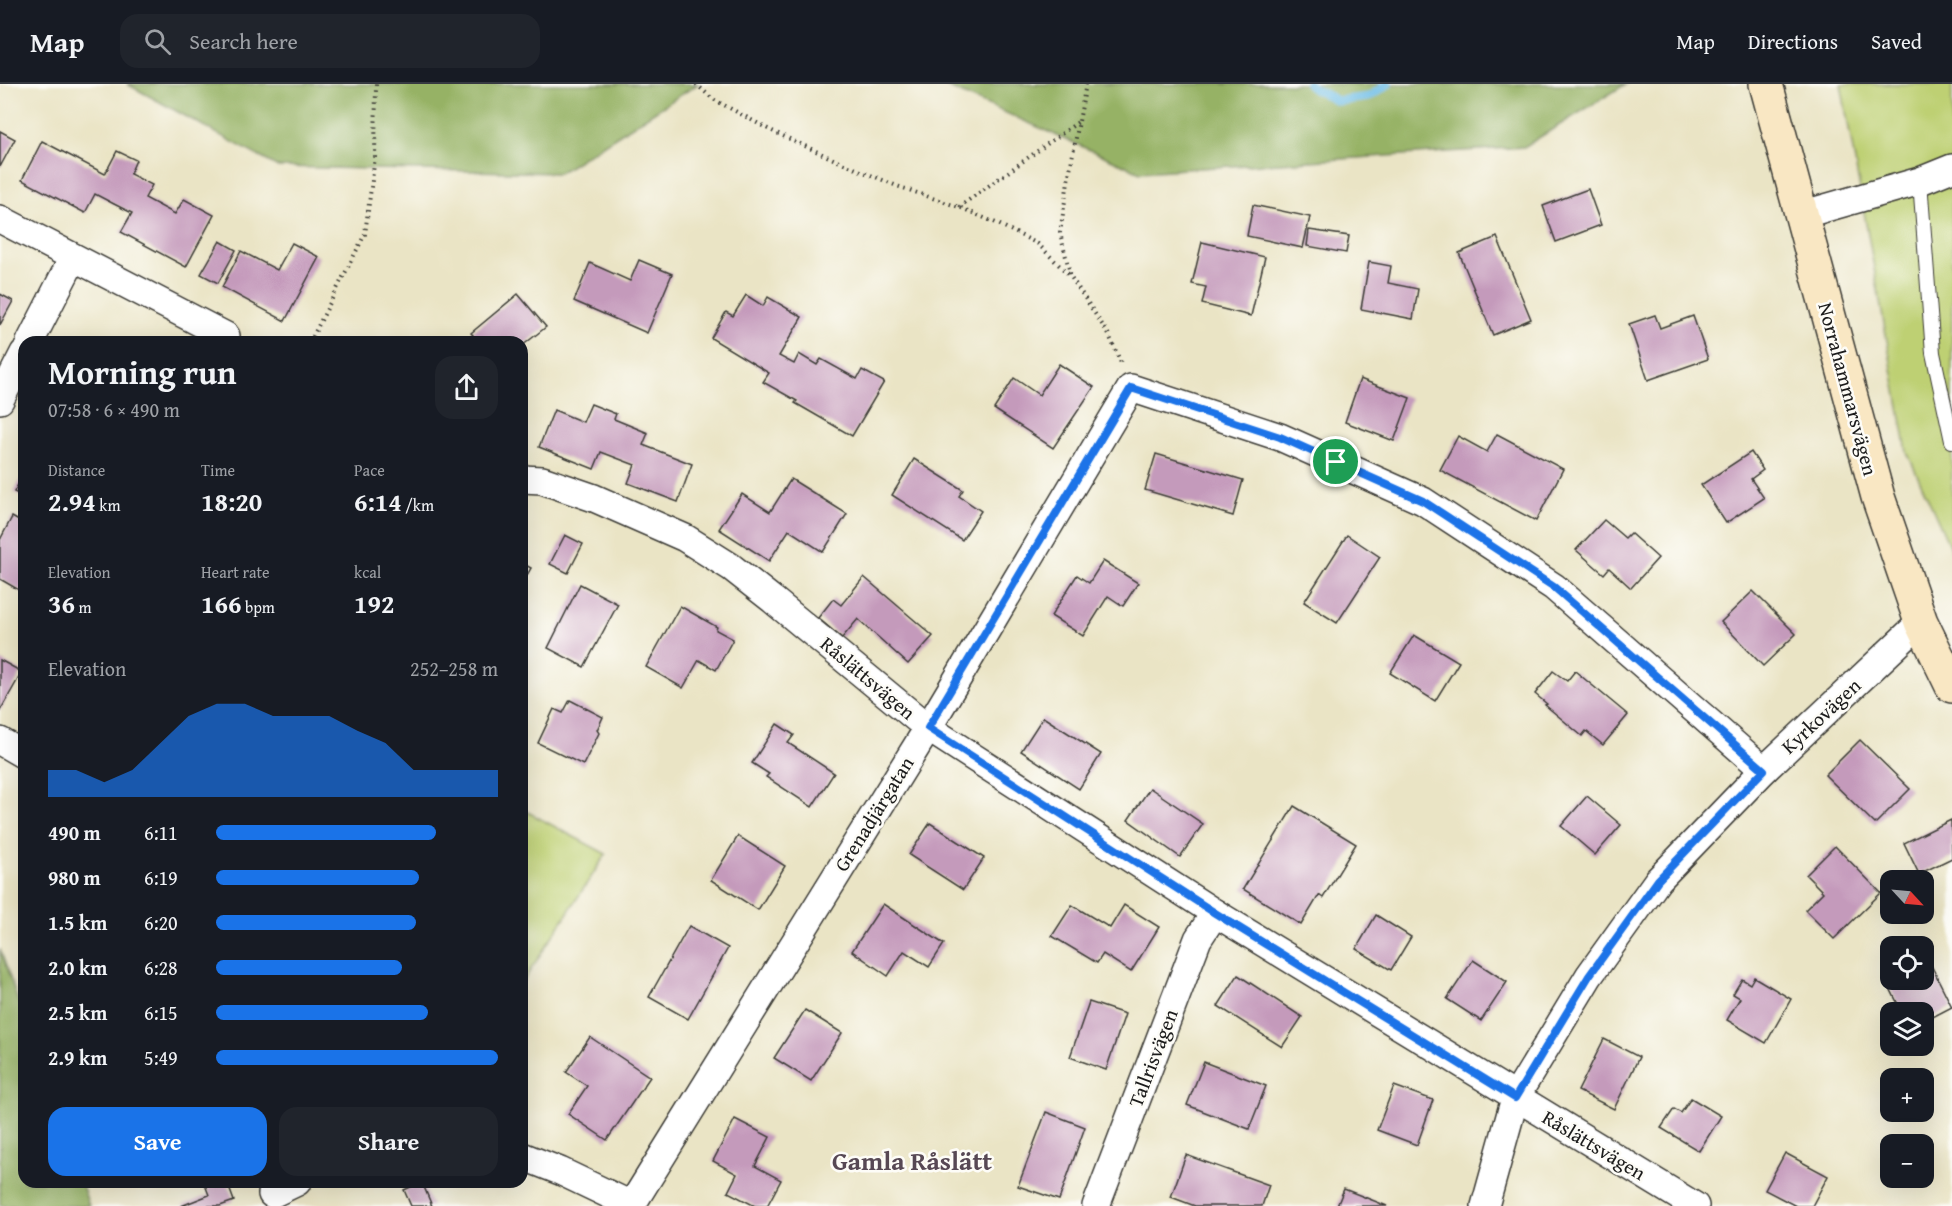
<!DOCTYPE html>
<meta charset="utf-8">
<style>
body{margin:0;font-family:"Gentium Book Plus",serif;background:#20242c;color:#f1f3f6;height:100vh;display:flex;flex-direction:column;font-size:22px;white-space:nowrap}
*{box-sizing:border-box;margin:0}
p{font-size:20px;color:#9ea1a6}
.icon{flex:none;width:33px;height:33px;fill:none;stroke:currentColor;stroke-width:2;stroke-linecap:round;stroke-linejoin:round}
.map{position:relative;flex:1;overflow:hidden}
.details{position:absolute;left:18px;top:252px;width:510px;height:852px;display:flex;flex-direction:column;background:#171b24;border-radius:18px;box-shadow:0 6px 24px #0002}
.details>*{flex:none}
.needle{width:39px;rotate:116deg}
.buttons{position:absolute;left:1880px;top:786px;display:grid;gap:12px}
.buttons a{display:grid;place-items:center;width:54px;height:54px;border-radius:12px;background:#171b24;box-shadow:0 6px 24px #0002;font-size:30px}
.pin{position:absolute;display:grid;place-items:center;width:51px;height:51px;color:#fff;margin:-26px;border:3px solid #fff;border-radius:50%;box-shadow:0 2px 6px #0007}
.round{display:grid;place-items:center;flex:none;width:63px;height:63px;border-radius:18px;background:#20242c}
.summary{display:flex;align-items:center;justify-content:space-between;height:102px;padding:0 30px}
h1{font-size:33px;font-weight:700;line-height:45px}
.metrics{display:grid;grid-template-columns:repeat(3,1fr);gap:9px;height:102px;padding:6px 30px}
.metrics div{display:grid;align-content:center}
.metrics b{font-size:26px;font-weight:700}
.metrics small{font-size:16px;font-weight:400}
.metrics p{font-size:16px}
.chart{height:168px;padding:12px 30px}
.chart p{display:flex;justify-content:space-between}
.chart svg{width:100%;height:108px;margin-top:6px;fill:#1a73e8;opacity:.7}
.cta{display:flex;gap:12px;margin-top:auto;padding:12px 30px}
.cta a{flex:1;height:69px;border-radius:18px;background:#1a73e8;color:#fff;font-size:24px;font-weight:700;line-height:69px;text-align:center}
.cta a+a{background:#20242c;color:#f1f3f6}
ul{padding:0 30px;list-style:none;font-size:20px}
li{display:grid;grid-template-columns:96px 72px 1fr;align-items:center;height:45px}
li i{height:15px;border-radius:8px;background:#1a73e8}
header{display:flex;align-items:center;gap:36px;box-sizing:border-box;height:84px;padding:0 30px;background:#171b24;border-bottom:2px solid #363941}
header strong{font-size:28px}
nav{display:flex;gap:33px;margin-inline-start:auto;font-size:21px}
.search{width:420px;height:54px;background:#20242c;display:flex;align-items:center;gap:15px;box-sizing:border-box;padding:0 21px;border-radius:18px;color:#9ea1a6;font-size:22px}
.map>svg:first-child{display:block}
</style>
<header>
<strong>Map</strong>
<div class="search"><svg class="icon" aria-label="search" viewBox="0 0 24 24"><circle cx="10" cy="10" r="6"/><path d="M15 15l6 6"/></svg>Search here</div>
<nav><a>Map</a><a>Directions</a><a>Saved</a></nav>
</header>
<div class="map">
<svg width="1952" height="1122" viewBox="0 0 1952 1122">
<rect width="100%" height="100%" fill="#fdfcf7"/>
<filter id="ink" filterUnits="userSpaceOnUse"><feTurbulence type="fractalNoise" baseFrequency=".0167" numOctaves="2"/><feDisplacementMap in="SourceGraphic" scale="12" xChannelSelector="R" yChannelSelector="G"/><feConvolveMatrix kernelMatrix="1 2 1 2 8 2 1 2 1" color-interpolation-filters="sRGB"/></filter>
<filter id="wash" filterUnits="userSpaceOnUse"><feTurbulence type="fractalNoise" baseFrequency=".008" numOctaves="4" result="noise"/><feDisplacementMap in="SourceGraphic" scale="24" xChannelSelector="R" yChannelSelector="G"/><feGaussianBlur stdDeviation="1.35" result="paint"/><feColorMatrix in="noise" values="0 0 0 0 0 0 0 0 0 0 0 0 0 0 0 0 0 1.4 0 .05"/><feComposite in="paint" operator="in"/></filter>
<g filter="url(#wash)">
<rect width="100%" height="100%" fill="#eae4c5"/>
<g fill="#bed073" stroke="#6d7648" stroke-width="1.5">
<path d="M 1841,0 L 1952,0 L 1952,468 L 1907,368 Z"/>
<path d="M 522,725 L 606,770 L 522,899 Z"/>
</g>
<g fill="#96b265" stroke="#596740" stroke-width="1.5">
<path d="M 127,0 L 698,0 L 559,89 L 278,83 Z"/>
<path d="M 940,0 L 1626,0 L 1524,63 L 1140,88 Z"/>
<path d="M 0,865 L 24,934 L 24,1098 L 81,1098 L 89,1122 L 0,1122 Z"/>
</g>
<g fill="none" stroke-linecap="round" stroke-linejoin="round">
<path stroke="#6abce6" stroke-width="9" d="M 1309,0 L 1311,3 L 1337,17 L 1369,13 L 1388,0"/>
</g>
<g id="blocks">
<g fill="#c49abb">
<path d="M 0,47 L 15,55 L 0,83 Z"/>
<path d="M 42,57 L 105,90 L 117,67 L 136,76 L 130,90 L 152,101 L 145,114 L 175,130 L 184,115 L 214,131 L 186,183 L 121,148 L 132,129 L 114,120 L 95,110 L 85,129 L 22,96 Z"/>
<path d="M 1588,105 L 1601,141 L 1556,158 L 1543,122 Z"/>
<path d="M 1253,121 L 1310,133 L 1303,164 L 1247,152 Z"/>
<path d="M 1309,146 L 1349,152 L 1346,169 L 1307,162 Z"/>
<path d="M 1497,153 L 1531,235 L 1493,251 L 1459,169 Z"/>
<path d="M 220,157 L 236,166 L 218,199 L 201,190 Z"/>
<path d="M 1202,158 L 1265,173 L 1251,232 L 1202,220 L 1206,203 L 1192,200 Z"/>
<path d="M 292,159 L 319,173 L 285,237 L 222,203 L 241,167 L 277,186 Z"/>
<path d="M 639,176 L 672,190 L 647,249 L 574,217 L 590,179 L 630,197 Z"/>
<path d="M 1369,178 L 1391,182 L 1388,199 L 1418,205 L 1413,235 L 1361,225 Z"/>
<path d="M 0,210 L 13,217 L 0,241 Z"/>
<path d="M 518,210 L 546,243 L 522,262 L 522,258 L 465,258 L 473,251 L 471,249 Z"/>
<path d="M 746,211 L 763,222 L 768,213 L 802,233 L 779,272 L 794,280 L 799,270 L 817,281 L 821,275 L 857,295 L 862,286 L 884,298 L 852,352 L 795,319 L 797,317 L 763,298 L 769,289 L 711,254 L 726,228 L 733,232 Z"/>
<path d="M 1655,231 L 1660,244 L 1693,232 L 1708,275 L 1648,296 L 1629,240 Z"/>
<path d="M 1059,280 L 1094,303 L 1053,364 L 994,325 L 1014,294 L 1039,311 Z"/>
<path d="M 1360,295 L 1410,314 L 1394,357 L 1345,338 Z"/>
<path d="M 591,320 L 616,330 L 614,335 L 648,349 L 643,361 L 692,380 L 678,418 L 628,399 L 635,381 L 601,368 L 594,385 L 539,363 L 554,326 L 583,338 Z"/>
<path d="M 1497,350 L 1563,385 L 1536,437 L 1440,386 L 1458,352 L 1487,368 Z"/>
<path d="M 1751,368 L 1763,386 L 1751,395 L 1764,414 L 1726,439 L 1701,401 Z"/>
<path d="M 1156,370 L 1243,396 L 1233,432 L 1145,406 Z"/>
<path d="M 914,375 L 963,406 L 959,412 L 981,427 L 962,456 L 892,411 Z"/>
<path d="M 24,390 L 24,413 L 14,408 Z"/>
<path d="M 791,395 L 847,430 L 823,468 L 789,446 L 769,477 L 719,445 L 742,410 L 770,428 Z"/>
<path d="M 12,433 L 24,440 L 24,509 L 0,495 L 0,456 Z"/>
<path d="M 1604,436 L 1625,454 L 1630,449 L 1658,474 L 1631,504 L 1609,484 L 1604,490 L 1576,466 Z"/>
<path d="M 565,451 L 583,460 L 568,489 L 550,480 Z"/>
<path d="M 1347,451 L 1380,473 L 1337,539 L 1304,518 Z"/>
<path d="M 1103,477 L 1138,499 L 1123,522 L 1108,512 L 1083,552 L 1051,532 L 1077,491 L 1089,499 Z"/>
<path d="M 522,479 L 531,484 L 522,500 Z"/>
<path d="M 864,493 L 933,552 L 908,580 L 858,535 L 842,554 L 818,534 L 833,515 L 841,521 Z"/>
<path d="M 580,500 L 618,520 L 584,583 L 548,564 Z"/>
<path d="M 1753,507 L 1796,550 L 1763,582 L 1721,538 Z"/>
<path d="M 680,522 L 717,543 L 716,546 L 733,555 L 716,586 L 699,576 L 683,604 L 646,583 Z"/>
<path d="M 1414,551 L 1459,578 L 1435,617 L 1390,589 Z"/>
<path d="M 0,576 L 22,588 L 0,627 Z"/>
<path d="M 1553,587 L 1567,597 L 1575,587 L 1628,631 L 1603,661 L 1586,647 L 1582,652 L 1545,621 L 1547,620 L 1535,610 Z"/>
<path d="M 570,616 L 603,633 L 597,646 L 599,649 L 583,681 L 538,659 L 554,625 L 563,629 Z"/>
<path d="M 1043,633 L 1101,670 L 1079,705 L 1021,667 Z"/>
<path d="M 777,640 L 794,651 L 788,659 L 834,689 L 812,723 L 766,693 L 769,690 L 752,679 Z"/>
<path d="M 1860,656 L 1910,705 L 1875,740 L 1825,691 Z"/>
<path d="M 1150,704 L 1203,740 L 1180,773 L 1128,736 Z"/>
<path d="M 1587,712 L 1621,741 L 1595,771 L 1561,742 Z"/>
<path d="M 1294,722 L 1356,760 L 1323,814 L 1319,811 L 1301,841 L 1243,805 Z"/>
<path d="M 1951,736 L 1952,774 L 1919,790 L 1904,759 Z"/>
<path d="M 930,739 L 984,774 L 963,806 L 909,771 Z"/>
<path d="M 738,752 L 785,782 L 758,826 L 711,796 Z"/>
<path d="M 1835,762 L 1881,809 L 1834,855 L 1805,826 L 1823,808 L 1806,791 Z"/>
<path d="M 883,820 L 944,860 L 929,883 L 904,867 L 888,892 L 852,867 Z"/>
<path d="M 1072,821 L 1110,844 L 1124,821 L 1159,843 L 1131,888 L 1103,870 L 1097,879 L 1052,852 Z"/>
<path d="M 1376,831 L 1411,853 L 1391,886 L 1356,865 Z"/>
<path d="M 689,842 L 728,864 L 688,935 L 649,913 Z"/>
<path d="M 1473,876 L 1507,898 L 1481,937 L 1447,915 Z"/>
<path d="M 1930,879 L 1952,923 L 1923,938 L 1923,928 L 1902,928 L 1888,900 L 1897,896 L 1923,896 L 1923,883 Z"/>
<path d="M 1238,891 L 1302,933 L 1282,963 L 1218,922 Z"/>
<path d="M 1754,893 L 1791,915 L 1766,959 L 1727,936 L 1740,914 L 1733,910 L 1742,895 L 1750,900 Z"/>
<path d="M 1089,918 L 1125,930 L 1106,986 L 1070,973 Z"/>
<path d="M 805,926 L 842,949 L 811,997 L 774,974 Z"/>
<path d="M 590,953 L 650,993 L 607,1056 L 568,1030 L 587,1002 L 566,988 Z"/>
<path d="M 1604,955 L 1639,973 L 1614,1025 L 1578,1007 Z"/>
<path d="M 1204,978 L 1266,1002 L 1249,1045 L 1187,1021 Z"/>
<path d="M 1394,1002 L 1433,1016 L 1417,1061 L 1377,1046 Z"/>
<path d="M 1691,1014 L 1721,1032 L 1699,1067 L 1661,1044 L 1674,1025 L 1681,1029 Z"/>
<path d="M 1046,1028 L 1085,1043 L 1059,1116 L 1018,1102 Z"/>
<path d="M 735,1035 L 770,1053 L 755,1082 L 781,1096 L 767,1122 L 755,1122 L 728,1108 L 737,1090 L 713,1077 Z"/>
<path d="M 1785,1069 L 1828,1092 L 1812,1122 L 1796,1122 L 1765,1106 Z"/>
<path d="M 1186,1071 L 1269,1101 L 1262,1122 L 1195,1122 L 1171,1113 Z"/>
<path d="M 204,1098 L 227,1098 L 234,1117 L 220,1122 L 181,1122 L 209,1111 Z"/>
<path d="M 422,1098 L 432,1122 L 411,1122 L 404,1106 Z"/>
<path d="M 1344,1105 L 1387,1122 L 1337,1122 Z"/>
</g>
</g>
</g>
<g filter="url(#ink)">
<use href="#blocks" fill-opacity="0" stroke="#3b3a35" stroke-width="1.5"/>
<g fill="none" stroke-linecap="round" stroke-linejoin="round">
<g stroke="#3b3a35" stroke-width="16">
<path id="lane" d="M 1920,97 L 1933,269 L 1952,357"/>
</g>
<g stroke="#3b3a35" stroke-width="30">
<g id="street">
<path d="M 1801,131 L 1920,97 L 1952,84"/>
<path d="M 0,135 L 226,252"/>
<path d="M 30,258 L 73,174"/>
<path d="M 0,316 L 24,269"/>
<path d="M 522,395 L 542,396 L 594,414 L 685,454 L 731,483 L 773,516 L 928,644 L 1215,829 L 1695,1122"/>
<path d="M 0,657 L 24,671"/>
<path d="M 522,1072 L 560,1087 L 631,1121"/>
<path d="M 272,1110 L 297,1098"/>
<path d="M 631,1122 L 928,644 L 1131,304 L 1280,353 L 1423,417 L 1554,503 L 1764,686"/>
<path d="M 1096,1122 L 1198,855 L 1215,829"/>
<path d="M 1485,1122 L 1515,1014 L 1589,892 L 1658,796 L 1764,686 L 1921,538"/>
</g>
</g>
<g stroke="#3b3a35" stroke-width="36">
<path id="secondary" d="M 1766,0 L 1878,413 L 1921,538 L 1952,602"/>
</g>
<g stroke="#3b3a35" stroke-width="4" stroke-dasharray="1.5 4.5" stroke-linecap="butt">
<path d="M 696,0 L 713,15 L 768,45 L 842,79 L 897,102 L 959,123 L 996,139 L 1038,160 L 1071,193"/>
<path d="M 1086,0 L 1069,91 L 1060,149 L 1071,193 L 1109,251 L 1121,279"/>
<path d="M 959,123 L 1078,38"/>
<path d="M 310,258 L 365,150 L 375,73 L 376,0"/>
</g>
<use href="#lane" stroke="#fff" stroke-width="14"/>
<use href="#street" stroke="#fff" stroke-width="27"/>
<use href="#secondary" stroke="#f9e7c3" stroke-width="33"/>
</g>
</g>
<g fill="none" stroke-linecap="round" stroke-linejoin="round" filter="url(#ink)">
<g stroke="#fff" stroke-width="12">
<path id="route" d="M 1131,304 L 1280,353 L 1423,417 L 1554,503 L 1764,686 L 1658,796 L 1589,892 L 1515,1014 L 1215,829 L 928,644 Z"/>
</g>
<use href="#route" stroke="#1a73e8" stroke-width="8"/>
</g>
<g text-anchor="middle" stroke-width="5" stroke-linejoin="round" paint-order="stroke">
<g font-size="20" fill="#1c1c1c" stroke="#fdfcf7">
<text transform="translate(1848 305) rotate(75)" y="7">Norrahammarsvägen</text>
<text transform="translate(868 594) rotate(40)" y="7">Råslättsvägen</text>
<text transform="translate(1821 632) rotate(-43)" y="7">Kyrkovägen</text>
<text transform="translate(874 730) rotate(-58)" y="7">Grenadjärgatan</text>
<text transform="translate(1153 974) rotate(-69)" y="7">Tallrisvägen</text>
<text transform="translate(1594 1061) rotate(31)" y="7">Råslättsvägen</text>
</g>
<g font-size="26" font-weight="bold" fill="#574854" stroke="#fdfcf7">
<text x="912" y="1086">Gamla Råslätt</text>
</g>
</g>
</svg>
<div class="buttons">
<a><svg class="needle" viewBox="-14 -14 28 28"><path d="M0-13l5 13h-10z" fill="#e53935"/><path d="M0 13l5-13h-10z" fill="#9ea1a6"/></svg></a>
<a><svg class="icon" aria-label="locate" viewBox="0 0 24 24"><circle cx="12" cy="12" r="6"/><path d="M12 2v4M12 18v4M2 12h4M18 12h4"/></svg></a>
<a><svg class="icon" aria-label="layers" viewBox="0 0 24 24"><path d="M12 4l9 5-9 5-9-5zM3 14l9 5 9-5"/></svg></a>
<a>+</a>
<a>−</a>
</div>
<div class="pin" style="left:1336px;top:378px;background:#1e9e55"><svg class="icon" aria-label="arrive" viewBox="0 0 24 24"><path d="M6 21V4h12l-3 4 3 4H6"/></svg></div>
<section class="details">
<div class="summary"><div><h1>Morning run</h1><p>07:58 · 6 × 490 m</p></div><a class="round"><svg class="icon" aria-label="share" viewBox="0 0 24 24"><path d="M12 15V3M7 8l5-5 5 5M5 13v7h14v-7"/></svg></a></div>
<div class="metrics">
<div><p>Distance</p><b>2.94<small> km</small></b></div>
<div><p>Time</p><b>18:20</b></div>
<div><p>Pace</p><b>6:14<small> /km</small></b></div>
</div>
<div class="metrics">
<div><p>Elevation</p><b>36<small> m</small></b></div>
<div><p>Heart rate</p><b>166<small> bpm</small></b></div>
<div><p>kcal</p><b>192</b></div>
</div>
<div class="chart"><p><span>Elevation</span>252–258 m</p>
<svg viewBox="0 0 160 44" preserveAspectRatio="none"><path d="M0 44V33L10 33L20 38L30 33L40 22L50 11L60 6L70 6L80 11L90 11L100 11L110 17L120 22L130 33L140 33L150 33L160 33V44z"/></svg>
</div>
<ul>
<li><b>490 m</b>6:11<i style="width:78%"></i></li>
<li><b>980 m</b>6:19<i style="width:72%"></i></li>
<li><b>1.5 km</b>6:20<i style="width:71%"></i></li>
<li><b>2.0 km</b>6:28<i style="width:66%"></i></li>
<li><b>2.5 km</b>6:15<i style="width:75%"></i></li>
<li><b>2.9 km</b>5:49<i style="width:100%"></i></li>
</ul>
<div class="cta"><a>Save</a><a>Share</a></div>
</section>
</div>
